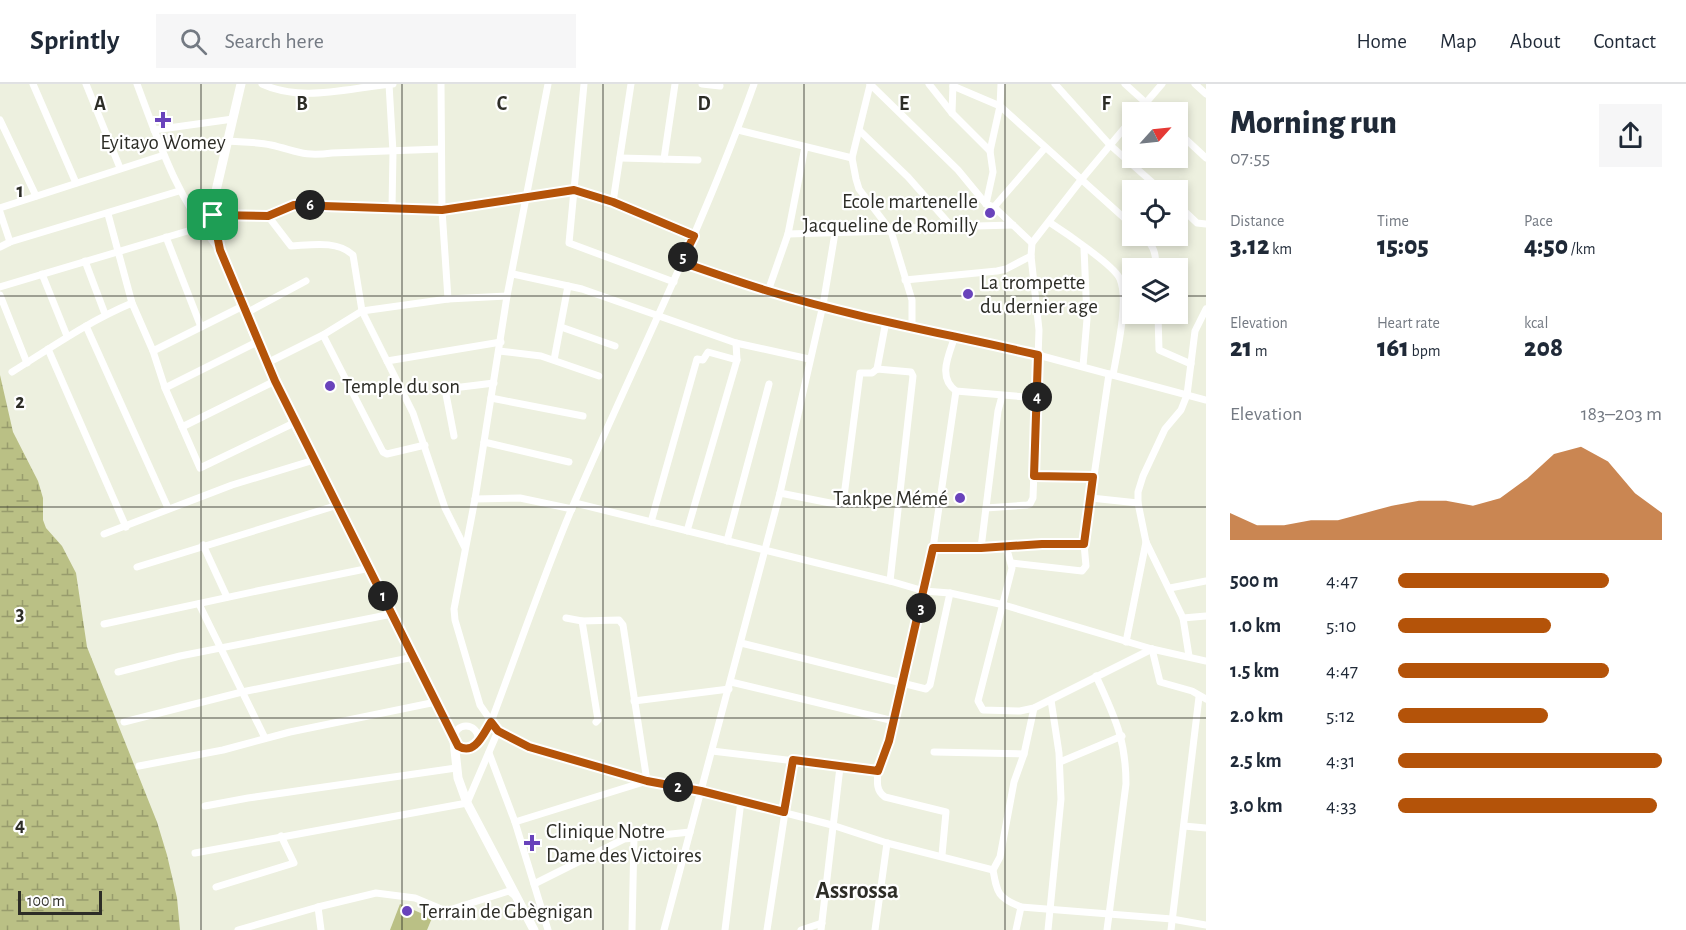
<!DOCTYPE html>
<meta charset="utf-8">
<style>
body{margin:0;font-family:"Alegreya Sans",sans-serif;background:#f6f6f7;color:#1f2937;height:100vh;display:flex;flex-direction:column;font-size:22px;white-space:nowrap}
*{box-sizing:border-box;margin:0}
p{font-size:20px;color:#747a83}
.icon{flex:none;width:33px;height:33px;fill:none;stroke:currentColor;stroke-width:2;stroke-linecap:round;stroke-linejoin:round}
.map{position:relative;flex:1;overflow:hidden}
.panel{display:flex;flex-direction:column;background:#fff;width:480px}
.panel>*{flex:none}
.needle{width:39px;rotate:63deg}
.buttons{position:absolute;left:1122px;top:18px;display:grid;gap:12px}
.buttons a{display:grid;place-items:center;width:66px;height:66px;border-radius:0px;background:#fff;box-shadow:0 3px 9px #0003;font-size:30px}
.scale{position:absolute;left:18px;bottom:15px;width:84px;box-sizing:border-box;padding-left:6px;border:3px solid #2d2d27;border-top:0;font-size:16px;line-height:21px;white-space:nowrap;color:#2d2d27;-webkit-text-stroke:4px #fff;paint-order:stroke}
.pin{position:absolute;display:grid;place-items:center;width:51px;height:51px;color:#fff;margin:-26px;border-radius:12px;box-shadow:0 3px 9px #0006}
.km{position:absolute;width:30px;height:30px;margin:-15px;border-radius:50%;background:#222;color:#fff;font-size:16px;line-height:30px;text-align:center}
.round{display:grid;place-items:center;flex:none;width:63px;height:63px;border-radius:0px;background:#f6f6f7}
.overview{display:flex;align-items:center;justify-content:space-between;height:102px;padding:0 24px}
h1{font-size:33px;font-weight:800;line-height:45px}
.metrics{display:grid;grid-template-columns:repeat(3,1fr);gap:9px;height:102px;padding:6px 24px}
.metrics div{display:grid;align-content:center}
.metrics b{font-size:26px;font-weight:800}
.metrics small{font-size:16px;font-weight:400}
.metrics p{font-size:16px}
.chart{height:168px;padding:12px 24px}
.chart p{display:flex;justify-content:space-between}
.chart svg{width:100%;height:108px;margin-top:6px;fill:#b45309;opacity:.7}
ul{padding:0 24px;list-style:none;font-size:20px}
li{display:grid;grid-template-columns:96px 72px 1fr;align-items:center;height:45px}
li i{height:15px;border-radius:8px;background:#b45309}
header{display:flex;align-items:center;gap:36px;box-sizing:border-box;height:84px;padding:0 30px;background:#fff;border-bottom:2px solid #e0e1e3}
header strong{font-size:28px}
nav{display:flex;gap:33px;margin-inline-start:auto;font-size:21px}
.search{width:420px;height:54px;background:#f6f6f7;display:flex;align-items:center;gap:15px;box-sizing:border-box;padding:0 21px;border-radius:0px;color:#747a83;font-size:22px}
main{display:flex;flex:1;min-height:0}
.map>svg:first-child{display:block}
</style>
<header>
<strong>Sprintly</strong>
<div class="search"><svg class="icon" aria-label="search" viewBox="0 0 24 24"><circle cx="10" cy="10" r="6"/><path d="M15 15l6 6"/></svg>Search here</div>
<nav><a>Home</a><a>Map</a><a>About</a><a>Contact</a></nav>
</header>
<main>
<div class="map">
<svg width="1206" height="846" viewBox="0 0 1206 846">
<defs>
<pattern id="wetland-marsh" width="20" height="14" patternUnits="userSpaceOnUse" patternTransform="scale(1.5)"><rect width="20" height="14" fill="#bac085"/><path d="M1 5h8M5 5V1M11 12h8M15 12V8" fill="none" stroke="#989c6d"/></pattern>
</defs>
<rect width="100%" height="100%" fill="#edf0df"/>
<path fill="#bac085" d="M 400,820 L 432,834 L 427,846 L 390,846 Z"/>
<path fill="url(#wetland-marsh)" d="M 0,291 L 13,348 L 38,397 L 43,414 L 43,436 L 46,444 L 62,462 L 76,489 L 87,563 L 157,738 L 167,771 L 177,814 L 180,846 L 0,846 Z"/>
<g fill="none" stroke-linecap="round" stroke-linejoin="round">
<g stroke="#fff" stroke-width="7">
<path d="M 33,0 L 76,99"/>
<path d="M 86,0 L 120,84"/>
<path d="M 137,0 C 159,59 177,114 218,164"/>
<path d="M 262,0 C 302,19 351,3 393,0"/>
<path d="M 389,0 L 393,68 L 392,124"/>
<path d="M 441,0 L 442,126 L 448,215"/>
<path d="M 548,0 L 507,212 L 475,415 L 454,525 L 455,536 L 480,621 L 498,647 L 511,655 L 529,663 L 647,697 L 701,707 L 832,741 L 887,759 L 993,786"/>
<path d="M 584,0 L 569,159 L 674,198"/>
<path d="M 702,0 L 720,2"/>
<path d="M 870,0 L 958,86 L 986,120 L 994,123 L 1032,159"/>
<path d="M 929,0 L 952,29 L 990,67"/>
<path d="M 1055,0 L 1110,61 L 1161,106"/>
<path d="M 1125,0 L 1156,28"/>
<path d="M 1195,0 L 1206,10"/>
<path d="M 870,1 L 852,74 L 856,95 L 859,105 L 891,147 L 912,216 L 912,244"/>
<path d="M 953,2 L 1000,22 L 1132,141"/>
<path d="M 1138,28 L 1162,0"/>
<path d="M 952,29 L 953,0"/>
<path d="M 0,36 L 36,112"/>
<path d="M 154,46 L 233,35"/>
<path d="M 738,46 L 852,74"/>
<path d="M 860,47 L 908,93 L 952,143"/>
<path d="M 1178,48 L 1206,74"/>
<path d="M 228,57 C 242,58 258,58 271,61 C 297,67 303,73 332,69 L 441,65"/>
<path d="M 620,74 L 698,76"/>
<path d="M 664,75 L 675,0"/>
<path d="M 613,118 L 631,0"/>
<path d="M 986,120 L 993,88 L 990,67 L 1000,22 L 1001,0"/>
<path d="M 1178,121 L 1197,139 L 1206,140"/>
<path d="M 994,123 L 1045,64"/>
<path d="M 0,124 L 164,71"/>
<path d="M 0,128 L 10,158"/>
<path d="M 108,130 L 132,219 L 153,267 L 165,304 L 200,384 L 294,339"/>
<path d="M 213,131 L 268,132 L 294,121 L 442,126 L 574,106 L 613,118 L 694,152"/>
<path d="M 268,132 L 291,162 C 311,161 337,156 353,171 L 362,227 L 413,329 L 445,424 L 465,464"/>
<path d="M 1049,138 C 1063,147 1115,182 1120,195 C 1129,216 1117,268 1113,291"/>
<path d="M 788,150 L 891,147 L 903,144 L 1013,141"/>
<path d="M 1144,152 C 1154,163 1156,169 1156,184"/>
<path d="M 166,153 L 201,243"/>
<path d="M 0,163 L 10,158 L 179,107"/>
<path d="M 85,177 L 105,230"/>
<path d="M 681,178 L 768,207 L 912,244 L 1038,271 L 1206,316"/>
<path d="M 42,190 L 67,252"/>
<path d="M 513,190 L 582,205 L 736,259 L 809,275"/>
<path d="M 905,196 L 997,187 L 1006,185 L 1031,172"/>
<path d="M 0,203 L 201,143"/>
<path d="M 768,207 L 788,150 L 805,63"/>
<path d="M 0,211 L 27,279"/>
<path d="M 246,229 L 306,197"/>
<path d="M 1158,230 L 1159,266 L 1191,280"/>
<path d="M 86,242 L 168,424"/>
<path d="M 561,243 L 615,262"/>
<path d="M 323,251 L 383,368 L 387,370 L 425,361"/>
<path d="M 955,252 C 949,271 937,293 956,307 L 1037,314"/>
<path d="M 48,265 L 126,443"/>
<path d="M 153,267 L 243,222"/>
<path d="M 499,267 L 541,272 L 599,292"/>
<path d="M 554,276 L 568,202"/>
<path d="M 387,277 L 501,258"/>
<path d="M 267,279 L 323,251 L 362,227 L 448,215 L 507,212"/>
<path d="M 1083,282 L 1087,235 L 1084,164"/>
<path d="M 877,285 L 886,237"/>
<path d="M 12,288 C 52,263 89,237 132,219"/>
<path d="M 165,304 L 257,258"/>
<path d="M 491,314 L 583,332"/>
<path d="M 182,343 L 275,297"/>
<path d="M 454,352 L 445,305 L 494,299"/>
<path d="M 484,358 L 569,378"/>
<path d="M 1034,392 L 1093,393"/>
<path d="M 780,409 L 840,421 L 843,420 L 860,289 L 872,289 L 877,285 L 911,288 L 913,292 L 890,497"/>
<path d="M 1091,414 L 1138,419"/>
<path d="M 475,415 L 520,414 L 572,425"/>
<path d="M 575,419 L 890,497 L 924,507 L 950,509 L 1004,521 L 1152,565 L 1206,577"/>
<path d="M 986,424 L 1027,421 L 1030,420 L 1033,414 L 1039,246 L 1031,172 L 1032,159 L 1081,96 L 1132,35"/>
<path d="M 651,438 L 697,275 L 703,276 L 708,268 L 737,276"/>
<path d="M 687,447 L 737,276 L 736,259"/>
<path d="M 104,450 L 232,401 L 314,376"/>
<path d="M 727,457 L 769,300"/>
<path d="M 203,461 L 227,513"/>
<path d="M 1006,462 L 1012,484 L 978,617 L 983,626 L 1020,627 L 1034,624 L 1152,565"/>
<path d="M 933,464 L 981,464 L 1042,460 L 1084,460"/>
<path d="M 981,464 L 998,327 L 1002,312"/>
<path d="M 1012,479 L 1082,487 L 1086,482 L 1084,460 L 1109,290"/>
<path d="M 137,483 L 338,421"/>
<path d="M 1170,504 L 1206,497"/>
<path d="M 199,520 L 265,654"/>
<path d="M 1183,534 L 1206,532"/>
<path d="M 582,537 L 598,636 L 596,638"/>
<path d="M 104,540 L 257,507 L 370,484"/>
<path d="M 1126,558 L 1146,458"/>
<path d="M 741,559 L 926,605 L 930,601 L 950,509"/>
<path d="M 1152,565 L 1160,598 L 1192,607 L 1206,615"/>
<path d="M 1189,572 L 1183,534 L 1146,458 L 1138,419 L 1138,408 L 1143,392 L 1165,345 L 1181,326 L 1187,311 L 1195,247 L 1206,225"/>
<path d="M 118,588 L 180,572 L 392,530"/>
<path d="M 1096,592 C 1114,632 1126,654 1126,700 L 1107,846"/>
<path d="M 731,598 L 894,637"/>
<path d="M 634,617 L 729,605"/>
<path d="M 124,638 L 242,608 L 414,573"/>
<circle cx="466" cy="654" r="12"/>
<path d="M 477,660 L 491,638 C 519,564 544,489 575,417 C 635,278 703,143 754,0"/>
<path d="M 712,667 L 878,687 L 889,657 L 933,464 L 956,307"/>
<path d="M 934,668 L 1024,670"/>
<path d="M 489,669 L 515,738 L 548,846"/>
<path d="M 1060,678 L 1122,652"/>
<path d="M 139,682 L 223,666 L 290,648 L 436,618"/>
<path d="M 878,687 C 877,698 876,707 885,713 L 946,728 L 942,771"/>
<path d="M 205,722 L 248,714 L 456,684"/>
<path d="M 515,738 L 647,697 L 623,541 L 619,536 L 582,537 L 566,534"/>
<path d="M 1184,742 L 1206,744"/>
<path d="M 195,769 L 467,719 L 498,647"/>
<path d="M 534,800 L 624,755 L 690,748"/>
<path d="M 216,803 L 294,779 L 281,752"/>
<path d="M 318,823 L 321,846"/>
<path d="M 1021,823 L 1172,835 L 1206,841"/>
<path d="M 238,846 L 318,823 L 376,809 L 415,814 L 446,827 L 509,807 L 514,811"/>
<path d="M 632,846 L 634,753"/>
<path d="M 664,846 L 780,409 L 823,221 L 835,149"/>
<path d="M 725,846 L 741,717"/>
<path d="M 767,846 L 793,676"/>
<path d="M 801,846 L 822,839"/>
<path d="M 821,846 L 840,683"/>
<path d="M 875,846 L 887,759"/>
<path d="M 1016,846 L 1021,823 C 998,814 997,809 993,786 L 1000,773 L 1014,698 L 1024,670 L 1034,624"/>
<path d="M 1048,846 L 1061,715 L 1059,669 L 1051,616"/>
<path d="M 1171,846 L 1199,613"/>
</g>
<path stroke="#fff" stroke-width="9" d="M 241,0 L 215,111 L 214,140 L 220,166 L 257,258 L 294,339 L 338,421 L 445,638 L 454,657 L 458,694 L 467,719 L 534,846"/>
</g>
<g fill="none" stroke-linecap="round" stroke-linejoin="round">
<g stroke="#fff" stroke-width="12">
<path id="route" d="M 574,106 L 613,118 L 694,152 L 681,178 C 710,188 738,198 768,207 C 856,234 948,250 1038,271 L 1034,392 L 1093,393 L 1084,460 L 1042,460 L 981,464 L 933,464 L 889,657 L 878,687 L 793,676 L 784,728 L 701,707 L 647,697 L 529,663 L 498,647 L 491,638 C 483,650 475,672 458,662 L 275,297 L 220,166 L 213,131 L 268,132 L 294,121 L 442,126 Z"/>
</g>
<use href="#route" stroke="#b45309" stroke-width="8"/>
</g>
<path fill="none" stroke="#2d2d27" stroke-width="1.5" stroke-opacity="0.55" d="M 201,0 L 201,846M 402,0 L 402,846M 603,0 L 603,846M 804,0 L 804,846M 1005,0 L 1005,846M 0,212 L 1132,212M 1178,212 L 1206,212M 0,423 L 1206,423M 0,634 L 1206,634"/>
<g fill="#6943bb" stroke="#fff" stroke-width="2">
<path d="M160 27h6v6h6v6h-6v6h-6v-6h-6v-6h6z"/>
<circle cx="990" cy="129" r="6"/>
<circle cx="968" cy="210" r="6"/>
<circle cx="330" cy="302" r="6"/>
<circle cx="960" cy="414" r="6"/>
<path d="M529 750h6v6h6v6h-6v6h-6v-6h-6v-6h6z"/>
<circle cx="407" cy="827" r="6"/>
</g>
<g text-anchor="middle" stroke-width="4.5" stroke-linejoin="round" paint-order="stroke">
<g font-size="21" fill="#2d2d27" stroke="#fff" text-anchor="start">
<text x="163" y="65" text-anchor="middle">Eyitayo Womey</text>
<text x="978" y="124" text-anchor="end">Ecole martenelle<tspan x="978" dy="24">Jacqueline de Romilly</tspan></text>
<text x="980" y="205">La trompette<tspan x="980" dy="24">du dernier age</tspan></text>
<text x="342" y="309">Temple du son</text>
<text x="948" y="421" text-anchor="end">Tankpe Mémé</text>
<text x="546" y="754">Clinique Notre<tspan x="546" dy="24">Dame des Victoires</tspan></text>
<text x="419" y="834">Terrain de Gbègnigan</text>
</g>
<g font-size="24" font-weight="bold" fill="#2d2d27" stroke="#fff">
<text x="857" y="814">Assrossa</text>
</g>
</g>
<g font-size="20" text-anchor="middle" font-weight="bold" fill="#2d2d27" stroke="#fff" stroke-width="4.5" stroke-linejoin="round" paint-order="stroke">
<text x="100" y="26">A</text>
<text x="302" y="26">B</text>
<text x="502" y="26">C</text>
<text x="704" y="26">D</text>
<text x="904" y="26">E</text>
<text x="1106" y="26">F</text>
<text x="20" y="113">1</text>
<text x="20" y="324">2</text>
<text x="20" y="536">3</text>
<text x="20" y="747">4</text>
</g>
</svg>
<div class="buttons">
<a><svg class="needle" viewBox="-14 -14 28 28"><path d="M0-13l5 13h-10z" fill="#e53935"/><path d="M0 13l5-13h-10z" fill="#747a83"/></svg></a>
<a><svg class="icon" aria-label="locate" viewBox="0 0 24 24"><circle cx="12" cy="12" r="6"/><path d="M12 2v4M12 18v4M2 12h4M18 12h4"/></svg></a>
<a><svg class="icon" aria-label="layers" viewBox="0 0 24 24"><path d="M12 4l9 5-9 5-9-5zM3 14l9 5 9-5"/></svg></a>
</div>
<div class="scale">100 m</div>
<div class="pin" style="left:213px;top:131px;background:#1e9e55"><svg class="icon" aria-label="arrive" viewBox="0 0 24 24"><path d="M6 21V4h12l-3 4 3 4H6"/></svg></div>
<b class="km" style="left:383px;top:512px">1</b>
<b class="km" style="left:678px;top:703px">2</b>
<b class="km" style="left:921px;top:524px">3</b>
<b class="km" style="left:1037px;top:313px">4</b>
<b class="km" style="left:683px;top:173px">5</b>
<b class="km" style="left:310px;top:121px">6</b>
</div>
<section class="panel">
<div class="overview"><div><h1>Morning run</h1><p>07:55</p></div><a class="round"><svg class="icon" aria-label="share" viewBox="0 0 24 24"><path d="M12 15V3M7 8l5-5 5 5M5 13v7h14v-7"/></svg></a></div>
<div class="metrics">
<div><p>Distance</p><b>3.12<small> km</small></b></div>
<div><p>Time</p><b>15:05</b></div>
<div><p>Pace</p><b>4:50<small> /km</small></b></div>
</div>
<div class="metrics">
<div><p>Elevation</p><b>21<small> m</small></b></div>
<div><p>Heart rate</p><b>161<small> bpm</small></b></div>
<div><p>kcal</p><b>208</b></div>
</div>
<div class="chart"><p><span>Elevation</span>183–203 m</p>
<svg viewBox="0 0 160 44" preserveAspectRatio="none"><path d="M0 44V33L10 38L20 38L30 36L40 36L50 33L60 30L70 28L80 28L90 30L100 27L110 19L120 9L130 6L140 12L150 25L160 33V44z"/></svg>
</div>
<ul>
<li><b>500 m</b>4:47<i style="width:80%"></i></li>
<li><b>1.0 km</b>5:10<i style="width:58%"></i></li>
<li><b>1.5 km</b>4:47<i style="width:80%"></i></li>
<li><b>2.0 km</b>5:12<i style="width:57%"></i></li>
<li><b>2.5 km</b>4:31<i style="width:100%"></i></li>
<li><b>3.0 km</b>4:33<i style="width:98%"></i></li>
</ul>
</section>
</main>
